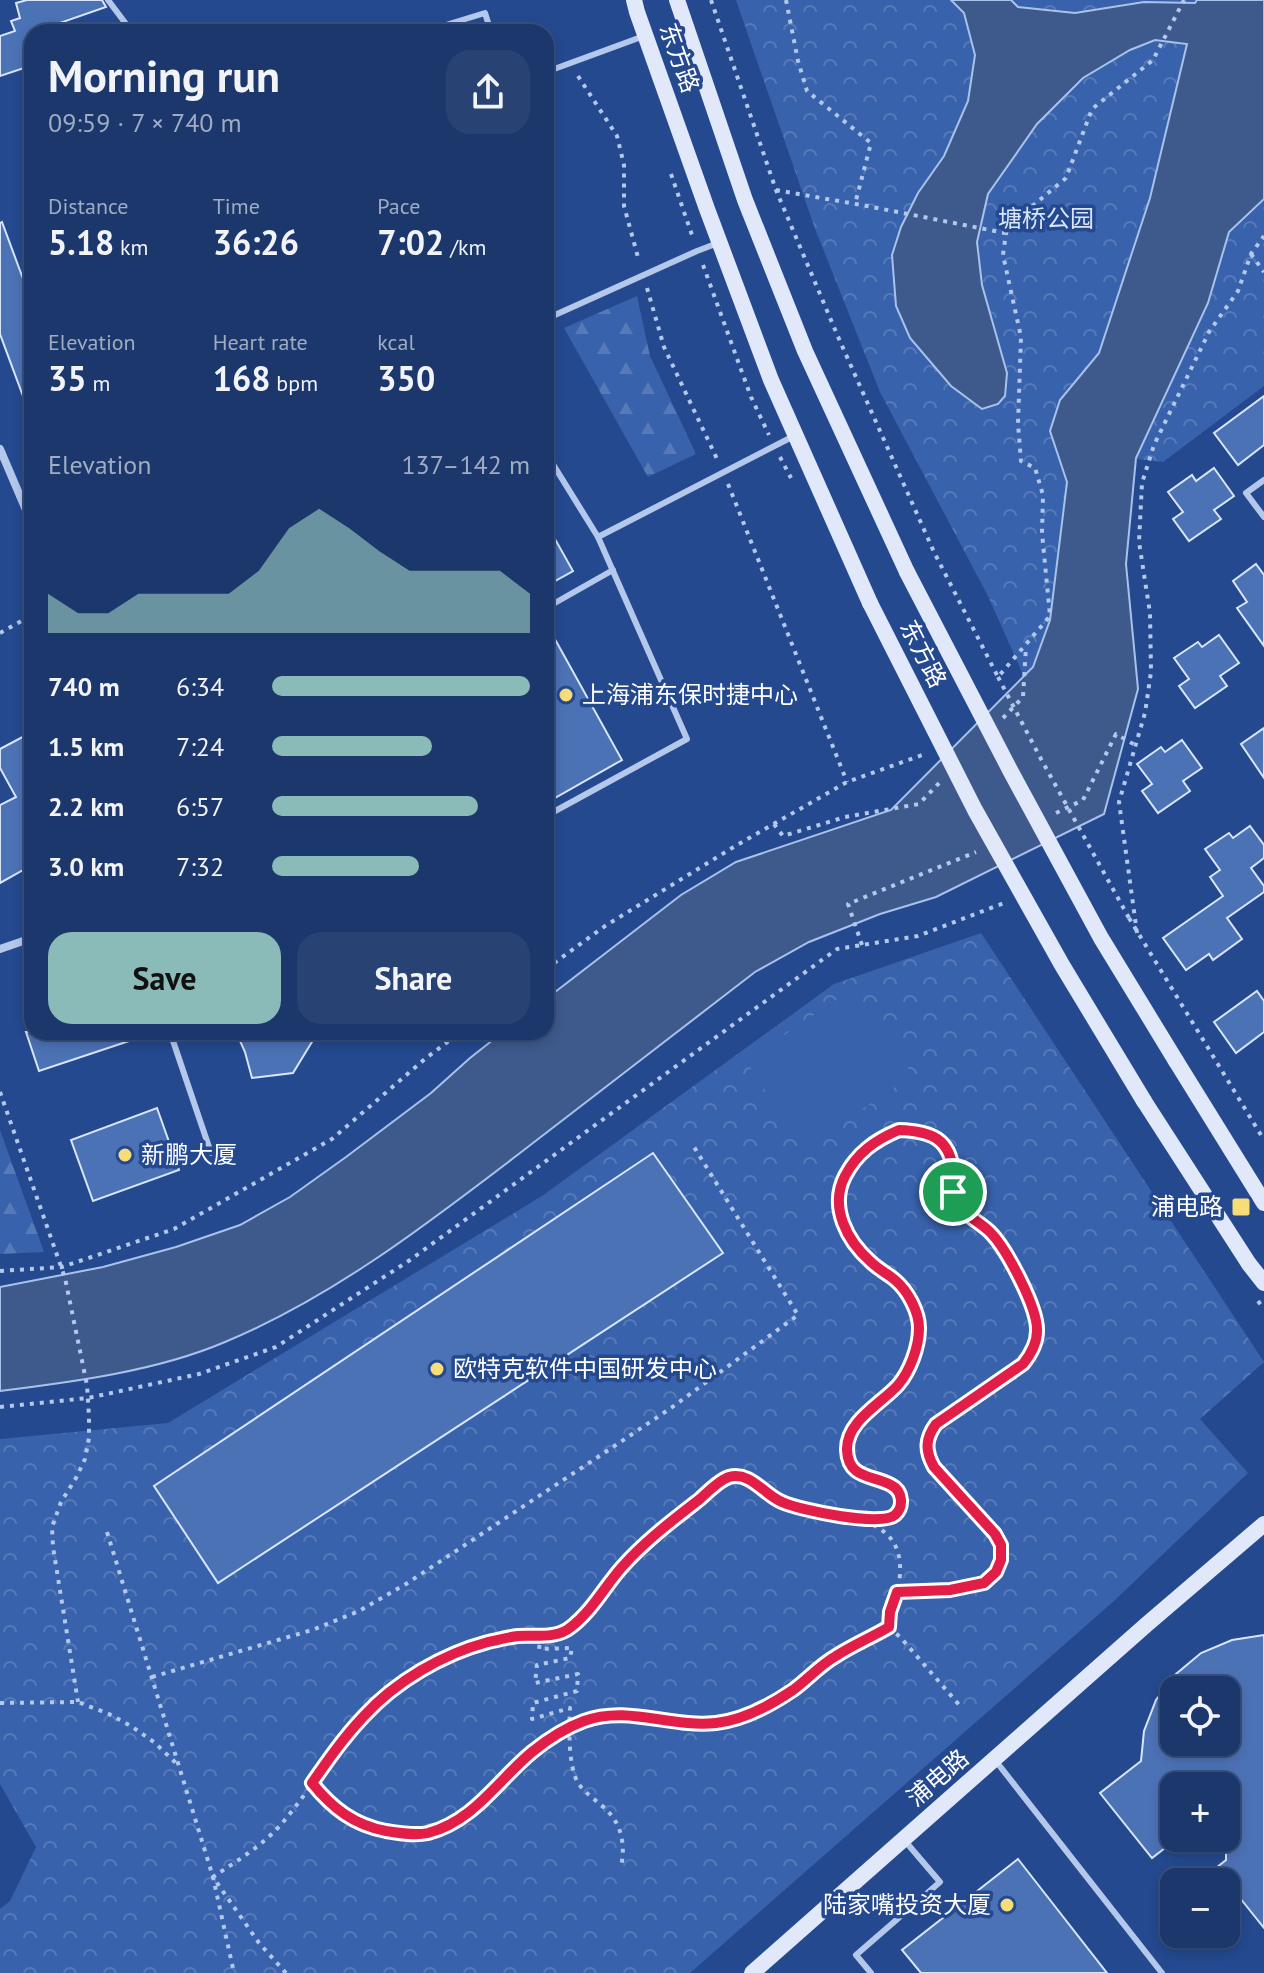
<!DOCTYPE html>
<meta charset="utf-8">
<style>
body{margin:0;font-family:"PT Sans","Noto Sans SC",sans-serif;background:#284273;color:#f1f3f6;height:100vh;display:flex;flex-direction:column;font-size:30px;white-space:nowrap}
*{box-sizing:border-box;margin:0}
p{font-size:26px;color:#a0acc1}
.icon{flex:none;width:44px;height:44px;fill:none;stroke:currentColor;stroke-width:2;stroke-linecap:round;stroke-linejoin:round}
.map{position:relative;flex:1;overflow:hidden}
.details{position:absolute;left:24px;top:24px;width:530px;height:1016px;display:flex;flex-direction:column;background:#1b376b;border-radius:24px;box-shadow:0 4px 12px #0003,0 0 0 2px #39517e}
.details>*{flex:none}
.controls{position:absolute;left:1160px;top:1676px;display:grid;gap:16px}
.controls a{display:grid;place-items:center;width:80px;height:80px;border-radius:16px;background:#1b376b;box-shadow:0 4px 12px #0003,0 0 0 2px #39517e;font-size:40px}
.pin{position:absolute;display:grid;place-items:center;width:68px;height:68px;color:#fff;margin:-34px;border:4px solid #fff;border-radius:50%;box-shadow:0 2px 8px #0007}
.round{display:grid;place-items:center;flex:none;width:84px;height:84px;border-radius:24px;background:#284273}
.overview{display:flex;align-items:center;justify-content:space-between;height:136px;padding:0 24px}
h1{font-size:44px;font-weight:700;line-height:60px}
.metrics{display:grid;grid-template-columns:repeat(3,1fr);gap:12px;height:136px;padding:8px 24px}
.metrics div{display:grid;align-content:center}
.metrics b{font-size:34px;font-weight:700}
.metrics small{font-size:22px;font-weight:400}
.metrics p{font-size:22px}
.chart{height:224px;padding:16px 24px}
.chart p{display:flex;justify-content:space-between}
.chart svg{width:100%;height:144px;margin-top:8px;fill:#8bbbb9;opacity:.7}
.primary-button{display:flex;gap:16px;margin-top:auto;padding:16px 24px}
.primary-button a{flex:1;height:92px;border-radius:24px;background:#8bbbb9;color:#111;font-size:32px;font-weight:700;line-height:92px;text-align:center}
.primary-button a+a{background:#284273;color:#f1f3f6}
ul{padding:0 24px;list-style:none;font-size:26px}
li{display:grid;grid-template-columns:128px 96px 1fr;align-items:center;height:60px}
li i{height:20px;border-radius:10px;background:#8bbbb9}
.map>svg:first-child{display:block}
</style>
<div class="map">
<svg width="1264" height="1973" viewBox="0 0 1264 1973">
<defs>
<pattern id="forest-firs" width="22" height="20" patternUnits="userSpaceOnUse" patternTransform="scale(2)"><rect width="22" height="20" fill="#3862ac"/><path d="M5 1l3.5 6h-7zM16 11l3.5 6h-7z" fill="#567ab8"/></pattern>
<pattern id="park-crowns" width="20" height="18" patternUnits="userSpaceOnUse" patternTransform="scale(2)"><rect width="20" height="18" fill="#3862ac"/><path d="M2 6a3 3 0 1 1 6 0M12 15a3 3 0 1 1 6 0" fill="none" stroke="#567ab8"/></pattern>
</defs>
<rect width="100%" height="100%" fill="#24498f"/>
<g fill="url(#forest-firs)">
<path d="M 637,296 L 650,356 L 696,454 L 648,477 L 564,328 Z"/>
<path d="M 0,1130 L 44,1252 L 0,1254 Z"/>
</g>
<g fill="url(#park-crowns)">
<path d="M 736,0 L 1264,0 L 1264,386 L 1163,462 L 1136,459 L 1126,564 L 1138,689 L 1104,814 L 1089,822 L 988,596 L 880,392 L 814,226 Z"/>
<path d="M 981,933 L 1264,1362 L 1200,1419 L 1248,1473 L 1115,1600 L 690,1973 L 0,1973 L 0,1909 L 10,1901 L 36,1847 L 0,1784 L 0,1439 L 168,1423 L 542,1196 L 834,984 Z"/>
</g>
<path fill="#3862ac" d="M 854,988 L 913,1075 L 804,1148 L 746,1061 Z"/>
<path fill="#3e598c" stroke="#a8c2ec" stroke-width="2" d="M 951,0 L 1011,0 L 1018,7 L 1075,13 L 1144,2 L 1195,3 L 1197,0 L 1264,0 L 1264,199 L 1229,232 L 1208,303 L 1136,458 L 1126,564 L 1138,689 L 1104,814 L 936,897 L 880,914 L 809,942 L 755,972 C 677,1032 598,1093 520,1153 C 427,1224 333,1297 225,1342 C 157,1371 73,1382 0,1391 L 0,1287 L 103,1267 L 176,1247 L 240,1225 L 290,1197 L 346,1157 L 431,1093 L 470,1058 L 503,1032 L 546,1032 L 546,999 L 681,895 L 736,862 L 891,810 L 1033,667 L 1050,620 L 1067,482 L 1050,431 L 1060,400 L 1099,353 L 1150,198 L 1187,44 L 1155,40 L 1130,50 L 1083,78 L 1037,124 L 988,194 L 977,242 L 982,285 L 1007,373 L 1005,396 L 998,404 L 982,409 L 951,386 L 910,338 L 896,306 L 892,255 L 901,227 L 918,193 L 944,156 L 968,101 L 975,55 L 964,13 Z"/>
<g fill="#4c72b6" stroke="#d9e5f9" stroke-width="2" fill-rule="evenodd">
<path d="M 27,0 L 102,0 L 106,7 L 51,26 L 53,32 L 32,32 L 32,73 L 29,73 L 27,67 L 0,76 L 0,36 L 15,31 L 11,21 L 20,18 L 16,3 Z"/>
<path d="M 2,222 L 32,303 L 32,415 L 30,415 L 0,334 L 0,223 Z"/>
<path d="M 1264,396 L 1264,445 L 1238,465 L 1214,433 Z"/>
<path d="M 1214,468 L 1234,496 L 1214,510 L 1221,519 L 1189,541 L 1173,519 L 1183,512 L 1168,492 L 1192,475 L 1196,481 Z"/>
<path d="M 546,523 L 573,571 L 546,586 Z"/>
<path d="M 1256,564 L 1264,575 L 1264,646 L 1237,608 L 1247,602 L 1233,581 Z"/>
<path d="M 546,623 L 622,760 L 546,803 Z"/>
<path d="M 1219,635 L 1239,663 L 1220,676 L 1227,686 L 1195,708 L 1179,686 L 1189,679 L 1174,658 L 1198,642 L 1202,647 Z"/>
<path d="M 1264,728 L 1264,778 L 1241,744 Z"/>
<path d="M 32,732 L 32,865 L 0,883 L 0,805 L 16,797 L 0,768 L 0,749 Z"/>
<path d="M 1182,740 L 1202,768 L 1183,781 L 1190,791 L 1158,813 L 1142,791 L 1152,784 L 1137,764 L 1161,747 L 1165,752 Z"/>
<path d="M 1250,826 L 1264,845 L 1264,858 L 1251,868 L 1264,886 L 1264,892 L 1227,918 L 1242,939 L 1213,960 L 1209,954 L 1186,970 L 1163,938 L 1223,896 L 1210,877 L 1220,870 L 1205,849 L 1229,833 L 1233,838 Z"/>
<path d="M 1257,991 L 1264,1001 L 1264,1032 L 1236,1053 L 1214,1022 Z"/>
<path d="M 26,1032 L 146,1032 L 147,1035 L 39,1071 Z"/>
<path d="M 236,1032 L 318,1032 L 293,1073 L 252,1078 L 245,1052 Z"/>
<path d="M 157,1108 L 179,1170 L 93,1201 L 71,1140 Z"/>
<path d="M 653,1153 L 723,1253 L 218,1583 L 154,1486 Z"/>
<path d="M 1264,1635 L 1264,1928 L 1216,1868 L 1226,1860 L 1226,1786 L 1174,1786 L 1174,1841 L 1152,1858 L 1100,1793 L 1141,1761 L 1144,1731 L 1156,1700 L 1176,1674 L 1201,1653 L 1232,1640 ZM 1174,1690 L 1226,1690 L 1226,1742 L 1174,1742 Z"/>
<path d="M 1018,1859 L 1107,1973 L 921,1973 L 902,1950 Z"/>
</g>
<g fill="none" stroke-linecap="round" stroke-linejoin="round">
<g stroke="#b4c8ec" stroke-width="4" stroke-dasharray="4 6" stroke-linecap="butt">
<path d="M 711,0 L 776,190 L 839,339 L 934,552 L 998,677 L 1050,616 L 1042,533 L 1043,495 L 1035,468 L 1021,461 L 1018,424 L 1021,337 L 1003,255 L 1006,233 L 1011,224 L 1066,178 L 1092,109 L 1153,60 L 1184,0"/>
<path d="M 786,0 L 798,61 L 807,91 L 871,143 L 855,204"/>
<path d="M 578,76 L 617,136 L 624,165 L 624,206 L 639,261"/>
<path d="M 671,174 L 693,238"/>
<path d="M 776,190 L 867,206 L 1005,233"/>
<path d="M 1251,254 L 1264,272"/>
<path d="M 703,265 L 751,397 L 769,435"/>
<path d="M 647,288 L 664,347 L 718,461"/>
<path d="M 780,457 L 791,478"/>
<path d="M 728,484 L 847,782"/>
<path d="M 0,633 L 32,615"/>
<path d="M 1003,718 L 1023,697 L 1026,647"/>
<path d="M 1056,813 L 1083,800 L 1116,734 L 1135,745"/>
<path d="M 774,824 L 783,836 L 845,817 L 919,804 L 941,781"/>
<path d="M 1129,918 L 1264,1140"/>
<path d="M 1137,933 L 1119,802 L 1145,713 L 1151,672 L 1150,613 L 1139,542 L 1142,483 L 1154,445 L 1209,332 L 1238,291 L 1251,254 L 1264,236"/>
<path d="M 862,945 L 848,904 L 976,852"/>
<path d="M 546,969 L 605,926 L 737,845 L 847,782 L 925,754"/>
<path d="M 0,1092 L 65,1278 L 87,1385 L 89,1417 L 89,1438 L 85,1459 L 76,1478 L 61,1502 L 52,1527 L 53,1547 L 78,1702"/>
<path d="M 0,1271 L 62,1267 L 174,1229 L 332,1139 L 426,1058 L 461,1032"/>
<path d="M 1258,1301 L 1264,1309"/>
<path d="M 0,1407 L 88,1398 L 199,1374 L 276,1347 L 410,1260 L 837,949 L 918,936 L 1004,903"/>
<path d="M 864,1520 C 877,1520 896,1522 900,1506 C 902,1501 901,1494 897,1489 C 884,1474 851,1484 847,1452 C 844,1421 885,1403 900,1382 C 910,1369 915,1353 918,1338 C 919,1328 920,1317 915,1308 C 911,1300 904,1290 898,1283 C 884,1267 868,1264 854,1242 C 848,1232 840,1222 838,1210 C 831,1166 886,1116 929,1134 C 965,1149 944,1177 957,1202 C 964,1216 981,1223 992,1234 C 997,1240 1003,1246 1007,1253 C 1016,1269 1038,1314 1037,1331 C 1036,1344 1031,1354 1023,1364 L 936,1424 C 925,1439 925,1451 934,1467 L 995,1534 L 1001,1545 L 1001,1560 L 996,1572 L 984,1583 L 950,1590 L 897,1592"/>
<path d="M 107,1532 L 213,1877 L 234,1973"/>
<path d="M 889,1627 L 901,1638 L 961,1707"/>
<path d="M 541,1635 L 539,1649 L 572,1648 L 570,1658 L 537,1665 L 535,1683 L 578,1674 L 577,1691 L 533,1703 L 532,1719 L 570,1708 C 569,1729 568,1765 578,1783 C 584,1792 593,1798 601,1805 C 621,1821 626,1842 621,1867"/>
<path d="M 152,1677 L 312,1630 L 359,1611 L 406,1584 L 610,1449 L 671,1408 L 798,1315 L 694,1147"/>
<path d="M 0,1703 L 78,1702 L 109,1714 L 131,1726 L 154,1742 L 177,1764"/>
<path d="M 312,1783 C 332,1808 354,1825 386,1831 C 399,1833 415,1836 428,1833 C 474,1821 498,1780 532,1752 C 548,1739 565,1728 584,1721 C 628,1705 671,1728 716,1723 C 743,1720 771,1706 793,1690 C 808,1679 820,1665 836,1656 C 853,1645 872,1637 889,1627"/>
<path d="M 286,1973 L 259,1943 L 213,1877 C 238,1860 264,1845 284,1821 C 323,1774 350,1720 401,1684 C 435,1660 471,1645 512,1637 C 531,1634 555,1640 571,1628 C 591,1612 604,1587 621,1568 C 645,1540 675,1519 703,1496 C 710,1491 719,1481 727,1477 C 731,1476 735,1476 739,1476 C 755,1477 766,1494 780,1501 C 792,1508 807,1509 821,1511 C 859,1519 903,1523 900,1574 C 899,1593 890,1608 889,1627"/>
</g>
<g stroke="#b4c8ec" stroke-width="6">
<path d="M 108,0 L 132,32"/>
<path d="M 423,32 L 485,13 L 491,32"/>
<path d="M 546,72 L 644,36"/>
<path d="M 546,319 L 697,251 L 718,243"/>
<path d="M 546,453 L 598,537"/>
<path d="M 1264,480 L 1246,493 L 1264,517"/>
<path d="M 546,608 L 613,570"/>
<path d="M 546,816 L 687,739 L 598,537 L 792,437"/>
<path d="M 170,1032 L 211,1153"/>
<path d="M 995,1760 L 1162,1973"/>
<path d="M 871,1973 L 856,1955 L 940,1882 L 905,1841"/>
</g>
<g stroke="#b4c8ec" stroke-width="8">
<path d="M 0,449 L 32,524"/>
<path d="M 0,949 L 32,938"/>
</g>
<g stroke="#e0e8f9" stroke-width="16">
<path d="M 634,0 L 637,12 L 707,209 L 771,380 L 870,603"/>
<path d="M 677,0 L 745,200 L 805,351 L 907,572"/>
<path d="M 1176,1061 L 1264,1203"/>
<path d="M 1144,1101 L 1249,1264 L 1264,1283"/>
<path d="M 752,1973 L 1146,1625 L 1264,1524"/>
</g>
<path stroke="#b4c8ec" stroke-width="4" stroke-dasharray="4 6" stroke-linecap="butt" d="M 998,677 L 1041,759 L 1129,918"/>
<g stroke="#e0e8f9" stroke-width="16">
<path d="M 907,572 L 1011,772 L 1101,938 L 1176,1061"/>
<path d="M 870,603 L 975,810 L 1062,965 L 1144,1101"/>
</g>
</g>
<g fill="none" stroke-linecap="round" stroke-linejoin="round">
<g stroke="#fff" stroke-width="16">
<path id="route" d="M 899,1130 C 930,1131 951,1138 953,1173 C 953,1183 952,1194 958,1203 C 965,1216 980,1222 990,1232 C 1006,1248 1038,1308 1037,1331 C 1037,1344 1031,1354 1023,1364 L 936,1424 C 925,1439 925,1451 934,1467 L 995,1534 L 1001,1545 L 1001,1560 L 996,1572 L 984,1583 L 950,1590 L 897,1592 L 890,1612 L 889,1627 C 872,1637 853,1645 836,1656 C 820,1665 808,1679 793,1690 C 771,1705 743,1720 716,1723 C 671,1728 628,1705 584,1721 C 565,1728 548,1739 532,1752 C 498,1780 474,1821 428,1833 C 415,1836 399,1833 386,1831 C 354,1825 332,1808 312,1783 C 328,1760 344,1737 364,1716 C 396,1681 443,1654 488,1642 C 498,1640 508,1637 518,1636 C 535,1635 557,1639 571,1627 C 592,1611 605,1586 622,1567 C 645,1541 673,1520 700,1499 C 708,1492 719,1480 729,1477 C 751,1471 764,1495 782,1502 C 799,1510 881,1527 895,1515 C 904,1507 903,1491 891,1485 C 873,1475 848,1479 847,1450 C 846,1421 882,1403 898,1385 C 910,1371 919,1347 919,1328 C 919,1312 908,1291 895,1280 C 888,1274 878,1269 871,1262 C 847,1241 829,1207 845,1176 C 857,1153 875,1140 899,1130 Z"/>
</g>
<use href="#route" stroke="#e11d48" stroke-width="10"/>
</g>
<g fill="#f6dd78" stroke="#24498f" stroke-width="3">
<circle cx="566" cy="695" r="8"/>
<circle cx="125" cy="1155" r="8"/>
<rect x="1231" y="1197" width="20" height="20" rx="4"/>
<circle cx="437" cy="1369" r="8"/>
<circle cx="1007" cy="1905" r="8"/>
</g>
<g text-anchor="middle" stroke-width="7" stroke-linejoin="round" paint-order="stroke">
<g font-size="24" fill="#fff" stroke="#24498f">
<text transform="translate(679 58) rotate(70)" y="8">东方路</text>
<text transform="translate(923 654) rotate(63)" y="8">东方路</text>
<text transform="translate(938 1778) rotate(-41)" y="8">浦电路</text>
</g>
<g font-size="24" fill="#d9e5f9" stroke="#24498f">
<text x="1046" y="227">塘桥公园</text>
</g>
<g font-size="24" fill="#fff" stroke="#24498f" text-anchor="start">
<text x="582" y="703">上海浦东保时捷中心</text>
<text x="141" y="1163">新鹏大厦</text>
<text x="1223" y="1215" text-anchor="end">浦电路</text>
<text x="453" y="1377">欧特克软件中国研发中心</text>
<text x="991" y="1913" text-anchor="end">陆家嘴投资大厦</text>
</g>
</g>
</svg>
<div class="controls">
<a><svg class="icon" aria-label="locate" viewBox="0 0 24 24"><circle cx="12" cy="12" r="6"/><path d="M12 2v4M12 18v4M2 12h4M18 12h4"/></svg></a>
<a>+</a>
<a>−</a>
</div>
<div class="pin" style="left:953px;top:1192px;background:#1e9e55"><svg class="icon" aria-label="arrive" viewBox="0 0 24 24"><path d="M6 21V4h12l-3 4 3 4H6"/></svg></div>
<section class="details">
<div class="overview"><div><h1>Morning run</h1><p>09:59 · 7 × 740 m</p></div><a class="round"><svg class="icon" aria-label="share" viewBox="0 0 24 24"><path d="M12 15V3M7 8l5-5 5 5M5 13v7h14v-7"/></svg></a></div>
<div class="metrics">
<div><p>Distance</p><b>5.18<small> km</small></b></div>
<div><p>Time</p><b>36:26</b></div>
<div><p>Pace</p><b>7:02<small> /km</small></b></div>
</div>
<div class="metrics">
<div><p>Elevation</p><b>35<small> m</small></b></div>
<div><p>Heart rate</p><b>168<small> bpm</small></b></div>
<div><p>kcal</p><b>350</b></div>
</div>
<div class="chart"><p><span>Elevation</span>137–142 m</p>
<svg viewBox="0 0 160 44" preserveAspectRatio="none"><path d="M0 44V32L10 38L20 38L30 32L40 32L50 32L60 32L70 25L80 12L90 6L100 12L110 19L120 25L130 25L140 25L150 25L160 32V44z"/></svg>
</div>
<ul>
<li><b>740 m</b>6:34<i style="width:100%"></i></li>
<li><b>1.5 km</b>7:24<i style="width:62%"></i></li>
<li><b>2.2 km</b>6:57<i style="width:80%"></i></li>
<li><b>3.0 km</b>7:32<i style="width:57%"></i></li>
</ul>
<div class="primary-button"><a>Save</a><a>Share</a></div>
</section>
</div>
